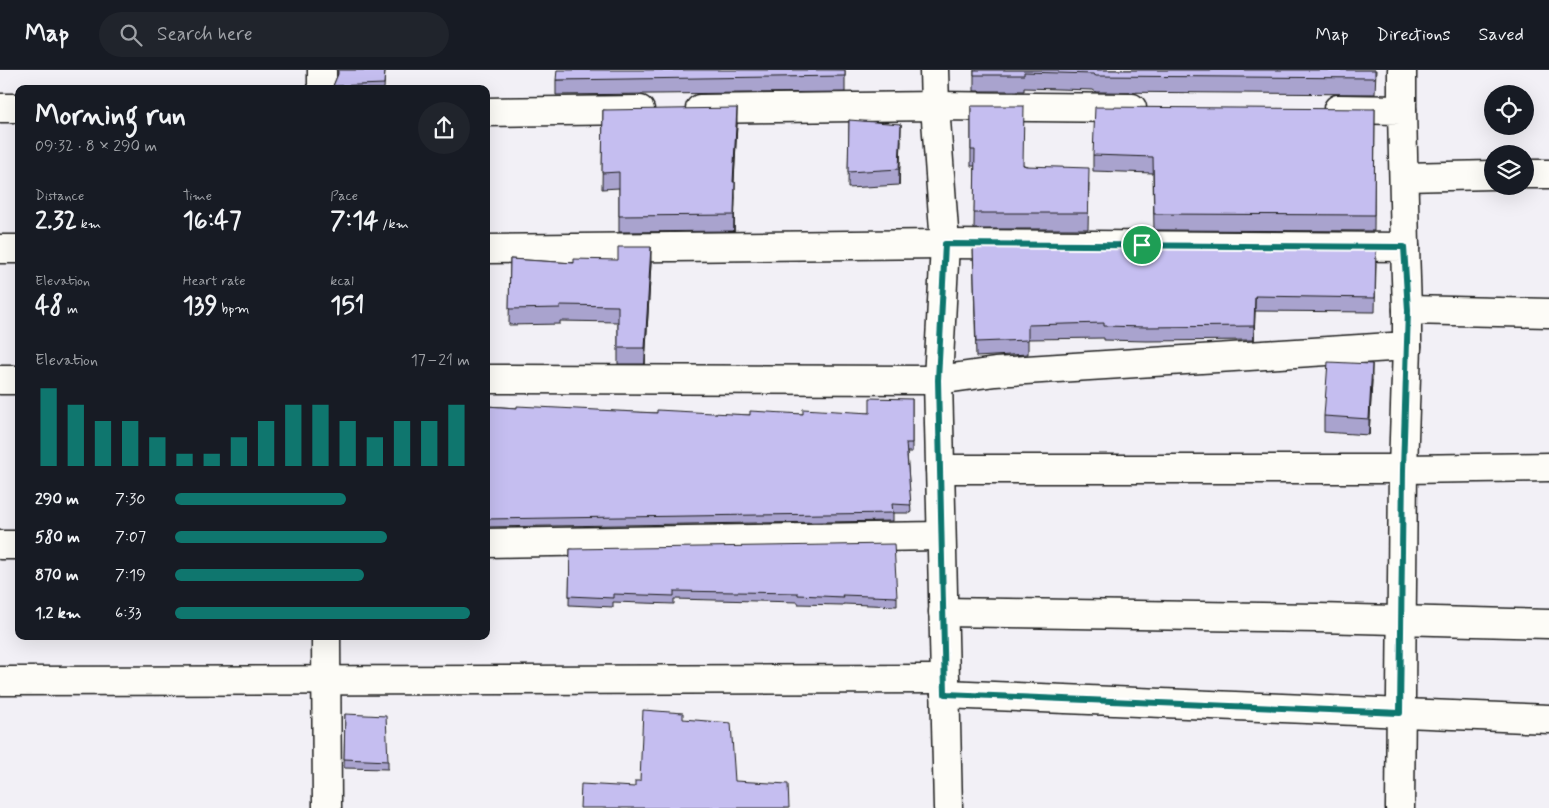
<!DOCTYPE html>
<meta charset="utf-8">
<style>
body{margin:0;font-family:Mynerve,sans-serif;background:#20242c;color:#f1f3f6;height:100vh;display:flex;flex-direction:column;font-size:19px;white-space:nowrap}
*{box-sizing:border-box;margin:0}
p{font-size:16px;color:#9ea1a6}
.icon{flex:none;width:28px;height:28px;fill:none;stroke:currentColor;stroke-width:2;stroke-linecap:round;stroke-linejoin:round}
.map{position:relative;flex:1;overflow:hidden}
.details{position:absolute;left:15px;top:15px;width:475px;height:555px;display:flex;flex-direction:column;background:#171b24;border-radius:10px;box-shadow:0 5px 20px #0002}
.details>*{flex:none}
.buttons{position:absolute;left:1484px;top:15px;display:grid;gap:10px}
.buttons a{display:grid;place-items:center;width:50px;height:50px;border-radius:50%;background:#171b24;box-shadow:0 5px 20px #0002;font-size:25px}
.pin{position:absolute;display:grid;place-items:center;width:42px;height:42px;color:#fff;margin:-21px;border:2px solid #fff;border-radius:50%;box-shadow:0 1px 5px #0007}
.round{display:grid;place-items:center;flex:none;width:52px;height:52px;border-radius:26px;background:#20242c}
.overview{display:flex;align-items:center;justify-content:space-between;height:85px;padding:0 20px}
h1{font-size:28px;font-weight:800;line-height:38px}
.metrics{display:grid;grid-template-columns:repeat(3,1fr);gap:8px;height:85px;padding:5px 20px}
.metrics div{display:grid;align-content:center}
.metrics b{font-size:25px;font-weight:800}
.metrics small{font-size:14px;font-weight:400}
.metrics p{font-size:14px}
.chart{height:140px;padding:10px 20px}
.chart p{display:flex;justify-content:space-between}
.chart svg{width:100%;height:90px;margin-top:5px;stroke:#0f766e;stroke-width:6}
ul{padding:0 20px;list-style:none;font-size:16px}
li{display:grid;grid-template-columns:80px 60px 1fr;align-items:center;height:38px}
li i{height:12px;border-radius:6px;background:#0f766e}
header{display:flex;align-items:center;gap:30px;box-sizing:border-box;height:70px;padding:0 25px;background:#171b24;border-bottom:1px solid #363941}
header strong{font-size:24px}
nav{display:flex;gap:28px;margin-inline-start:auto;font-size:18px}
.search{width:350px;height:45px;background:#20242c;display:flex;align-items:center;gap:12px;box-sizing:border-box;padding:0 18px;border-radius:28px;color:#9ea1a6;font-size:19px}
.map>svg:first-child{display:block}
</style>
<header>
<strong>Map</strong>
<div class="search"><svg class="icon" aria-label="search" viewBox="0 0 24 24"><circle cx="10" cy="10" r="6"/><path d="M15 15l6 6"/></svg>Search here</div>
<nav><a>Map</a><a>Directions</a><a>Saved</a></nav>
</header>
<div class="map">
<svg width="1549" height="738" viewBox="0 0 1549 738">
<rect width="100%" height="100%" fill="#f2f0f6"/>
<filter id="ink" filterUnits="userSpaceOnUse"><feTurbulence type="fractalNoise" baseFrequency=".02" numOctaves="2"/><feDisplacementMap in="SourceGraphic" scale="10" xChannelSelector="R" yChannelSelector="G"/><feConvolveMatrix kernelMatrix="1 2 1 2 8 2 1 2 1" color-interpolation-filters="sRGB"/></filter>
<g filter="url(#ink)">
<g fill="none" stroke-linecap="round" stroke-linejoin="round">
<g stroke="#1c1c1c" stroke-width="31">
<g id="minor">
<path d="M 322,0 L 322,19"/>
<path d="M 934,0 L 935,36 L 945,174 L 938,310 L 948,738"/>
<path d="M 0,38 L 19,38"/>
<path d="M 700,39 L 935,36 L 1132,38"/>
<path d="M 1338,39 L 1402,40 L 1405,177"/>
<path d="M 1402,40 L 1402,0"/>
<path d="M 486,42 L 640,40"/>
<path d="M 1525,104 L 1549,104"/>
<path d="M 1404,107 L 1492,105"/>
<path d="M 0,179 L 19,179"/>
<path d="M 486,179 L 945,174 L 1405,177 L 1407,240"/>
<path d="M 486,309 L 938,310 L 995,302 L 1407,276 L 1407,240 L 1549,243"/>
<path d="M 0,310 L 19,310"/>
<path d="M 940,399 L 1403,399 L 1549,397"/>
<path d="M 486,473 L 941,466"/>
<path d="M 0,475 L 19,475"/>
<path d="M 943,542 L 1318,548 L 1549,554"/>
<path d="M 326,566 L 327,738"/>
<path d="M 0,611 L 945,609"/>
<path d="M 945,624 L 1549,649"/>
<path d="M 1400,738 L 1403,399 L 1407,276"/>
</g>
</g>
<use href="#minor" stroke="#fdfcf7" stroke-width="28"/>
</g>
<g fill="#a9a3ce" stroke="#1c1c1c">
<path d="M 338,0 L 385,0 L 384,19 L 333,19 L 333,16 L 338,4 Z"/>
<path d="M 845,0 L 845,22 L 556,25 L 556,10 Z"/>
<path d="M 974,0 L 1376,0 L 1375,24 L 1096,22 L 1093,20 L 1024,18 L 1024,21 L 974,21 Z"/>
<path d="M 971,36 L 1024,95 L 1089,114 L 1088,159 L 974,159 L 975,96 L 971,96 Z"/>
<path d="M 1375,39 L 1374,161 L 1154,160 L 1153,103 L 1093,101 L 1093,85 Z"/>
<path d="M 603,40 L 737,54 L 734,112 L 735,128 L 734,161 L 619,162 L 619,118 L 602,119 Z"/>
<path d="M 849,50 L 901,70 L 899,115 L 848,118 Z"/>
<path d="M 973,175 L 1376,193 L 1375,242 L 1255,241 L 1254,270 L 1146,271 L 1104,270 L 1104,268 L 1028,269 L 1028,284 L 976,287 Z"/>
<path d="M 510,189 L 574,193 L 651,193 L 645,294 L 618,294 L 618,252 L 560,251 L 560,254 L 509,255 Z"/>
<path d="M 1372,310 L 1369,365 L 1324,362 L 1324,346 Z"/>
<path d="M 912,329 L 912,382 L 907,382 L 911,443 L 893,443 L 893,451 L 486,457 L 486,336 L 517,338 L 657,343 L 750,345 L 803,344 L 870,343 Z"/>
<path d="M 570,479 L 897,527 L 897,536 L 843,534 L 843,535 L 798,534 L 798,532 L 674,529 L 674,534 L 613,532 L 613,537 L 569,535 Z"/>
<path d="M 345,644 L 388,691 L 388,699 L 344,698 Z"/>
</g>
<g fill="#8a85a8" stroke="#1c1c1c">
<path d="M 737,38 L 737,54 L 733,128 L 733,112 Z"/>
<path d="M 901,54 L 901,70 L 899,115 L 899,99 Z"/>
<path d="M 735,112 L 735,128 L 734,161 L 734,145 Z"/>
<path d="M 651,177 L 651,193 L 645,294 L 645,278 Z"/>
<path d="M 1255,226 L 1255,241 L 1254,270 L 1254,256 Z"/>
<path d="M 1372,294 L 1372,310 L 1369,365 L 1369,349 Z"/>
</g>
<g fill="#c5bef0" stroke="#1c1c1c">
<path d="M 338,0 L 385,0 L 384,14 L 333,16 L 338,4 Z"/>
<path d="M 557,0 L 845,0 L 845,6 L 556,10 Z"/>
<path d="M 974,0 L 1375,0 L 1375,8 L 1096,6 L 1093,4 L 1024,2 L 1024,5 L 974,5 Z"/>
<path d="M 971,36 L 1024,36 L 1023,95 L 1026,96 L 1089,98 L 1088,143 L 974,143 L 975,80 L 971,80 Z"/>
<path d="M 1095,37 L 1375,39 L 1374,145 L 1154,144 L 1153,87 L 1093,85 Z"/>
<path d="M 737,38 L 733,112 L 735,112 L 734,145 L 619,146 L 619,102 L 602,103 L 603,40 Z"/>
<path d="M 849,50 L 901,54 L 899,99 L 848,102 Z"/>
<path d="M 973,175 L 1376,179 L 1375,228 L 1255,226 L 1254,256 L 1146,257 L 1104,256 L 1104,253 L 1028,255 L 1028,270 L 976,272 Z"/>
<path d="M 618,177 L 651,177 L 645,278 L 618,278 L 618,236 L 560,235 L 560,238 L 509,239 L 510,189 L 574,193 L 574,189 L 618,190 Z"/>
<path d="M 1328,292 L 1372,294 L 1369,349 L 1324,346 Z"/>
<path d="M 870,328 L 912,329 L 912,373 L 906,373 L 911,435 L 892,434 L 893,443 L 486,449 L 486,336 L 517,338 L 517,336 L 657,343 L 657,340 L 750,345 L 750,341 L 803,344 L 803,339 L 870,343 Z"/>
<path d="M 894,474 L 897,527 L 842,525 L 843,527 L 798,525 L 798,523 L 674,521 L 674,526 L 613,524 L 613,528 L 569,526 L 570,479 Z"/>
<path d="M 643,640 L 683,643 L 683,649 L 731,653 L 735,711 L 788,714 L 789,738 L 580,738 L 581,714 L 635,717 L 635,711 L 640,711 Z"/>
<path d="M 345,644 L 386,646 L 388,691 L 344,689 Z"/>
</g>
</g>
<g fill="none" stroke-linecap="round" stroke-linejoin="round" filter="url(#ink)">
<g stroke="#fff" stroke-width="10">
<path id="route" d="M 945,174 L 1404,177 L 1408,240 L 1403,400 L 1400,643 L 945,624 L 938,310 Z"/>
</g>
<use href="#route" stroke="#0f766e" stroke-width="6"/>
</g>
</svg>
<div class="buttons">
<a><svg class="icon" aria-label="locate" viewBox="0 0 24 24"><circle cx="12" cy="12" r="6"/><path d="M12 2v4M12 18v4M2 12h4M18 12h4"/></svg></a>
<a><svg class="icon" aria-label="layers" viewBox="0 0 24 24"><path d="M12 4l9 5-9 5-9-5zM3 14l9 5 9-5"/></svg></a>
</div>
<div class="pin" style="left:1142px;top:175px;background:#1e9e55"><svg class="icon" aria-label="arrive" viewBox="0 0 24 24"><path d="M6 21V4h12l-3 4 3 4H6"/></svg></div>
<section class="details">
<div class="overview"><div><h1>Morning run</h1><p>09:32 · 8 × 290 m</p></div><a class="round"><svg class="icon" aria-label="share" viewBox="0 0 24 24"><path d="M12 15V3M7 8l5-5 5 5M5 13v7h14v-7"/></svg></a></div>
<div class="metrics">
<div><p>Distance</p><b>2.32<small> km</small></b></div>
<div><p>Time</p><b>16:47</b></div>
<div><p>Pace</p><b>7:14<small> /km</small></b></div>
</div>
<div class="metrics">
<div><p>Elevation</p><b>48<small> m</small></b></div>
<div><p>Heart rate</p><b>139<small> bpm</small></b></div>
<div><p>kcal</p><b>151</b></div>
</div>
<div class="chart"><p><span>Elevation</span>17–21 m</p>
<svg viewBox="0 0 160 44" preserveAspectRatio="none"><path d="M5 44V6M15 44V14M25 44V22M35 44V22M45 44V30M55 44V38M65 44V38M75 44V30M85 44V22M95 44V14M105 44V14M115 44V22M125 44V30M135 44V22M145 44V22M155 44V14"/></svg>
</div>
<ul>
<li><b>290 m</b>7:30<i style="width:58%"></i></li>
<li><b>580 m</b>7:07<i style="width:72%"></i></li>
<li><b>870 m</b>7:19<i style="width:64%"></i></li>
<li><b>1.2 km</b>6:33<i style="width:100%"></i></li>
</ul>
</section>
</div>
